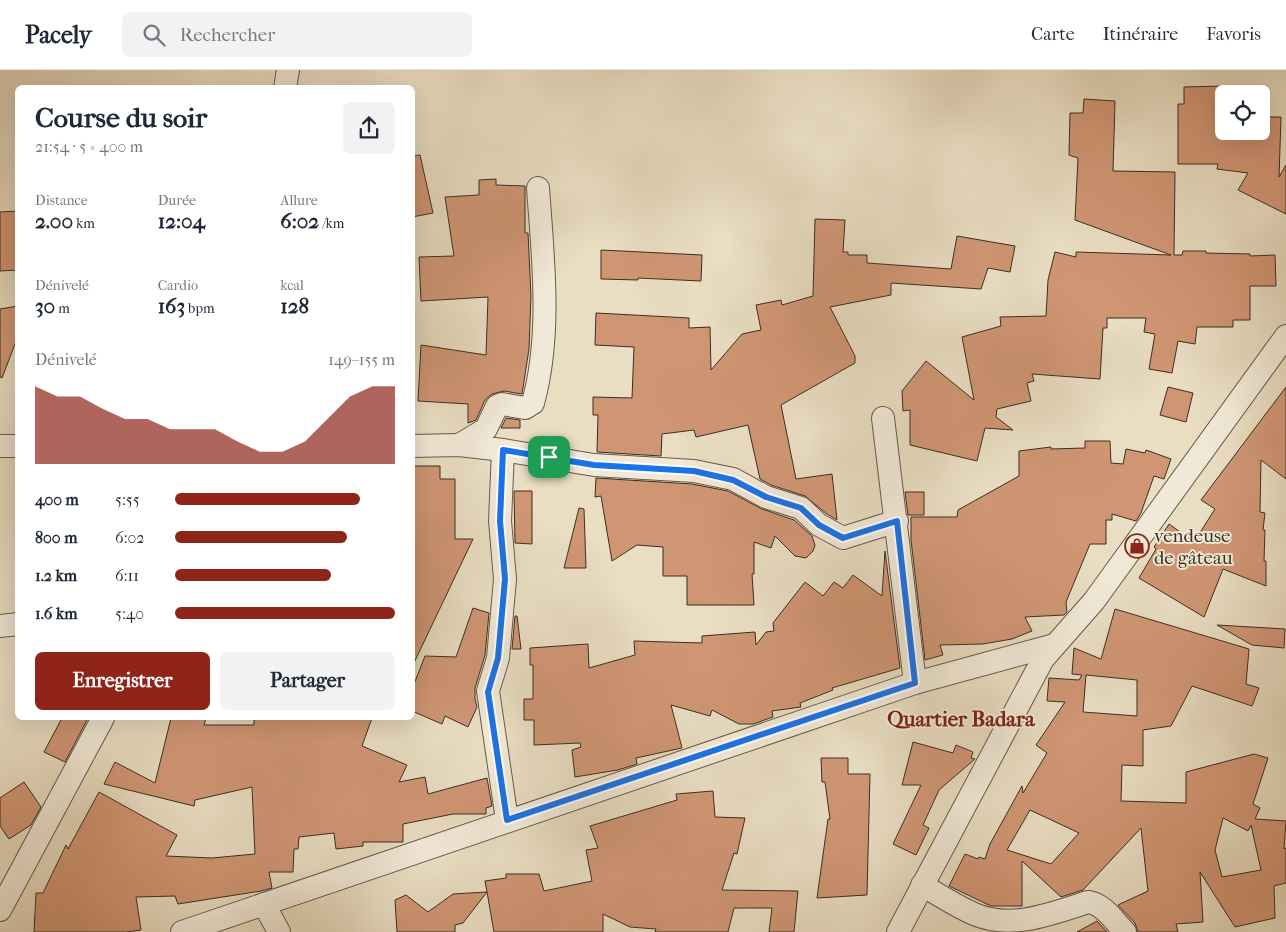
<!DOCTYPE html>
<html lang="fr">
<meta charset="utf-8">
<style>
body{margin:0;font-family:"IM FELL French Canon",serif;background:#f2f2f3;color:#1f2937;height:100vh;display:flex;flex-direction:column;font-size:19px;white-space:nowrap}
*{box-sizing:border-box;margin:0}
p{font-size:16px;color:#747a83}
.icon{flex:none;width:28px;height:28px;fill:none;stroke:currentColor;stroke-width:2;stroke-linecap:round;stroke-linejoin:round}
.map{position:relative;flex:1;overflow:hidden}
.drawer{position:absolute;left:15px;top:15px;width:400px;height:635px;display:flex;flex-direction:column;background:#fff;border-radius:8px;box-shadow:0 5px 20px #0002}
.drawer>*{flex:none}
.tools{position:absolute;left:1215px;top:15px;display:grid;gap:10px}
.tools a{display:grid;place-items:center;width:55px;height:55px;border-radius:8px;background:#fff;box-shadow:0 5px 20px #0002;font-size:25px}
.pin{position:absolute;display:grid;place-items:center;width:42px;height:42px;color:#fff;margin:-21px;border-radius:10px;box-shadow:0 2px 8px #0006}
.round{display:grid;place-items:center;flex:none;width:52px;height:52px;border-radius:8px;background:#f2f2f3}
.headline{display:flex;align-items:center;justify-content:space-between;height:85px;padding:0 20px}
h1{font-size:28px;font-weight:700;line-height:38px}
.stats{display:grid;grid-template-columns:repeat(3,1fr);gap:8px;height:85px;padding:5px 20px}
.stats div{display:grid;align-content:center}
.stats b{font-size:21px;font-weight:700}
.stats small{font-size:14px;font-weight:400}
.stats p{font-size:14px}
.chart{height:140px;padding:10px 20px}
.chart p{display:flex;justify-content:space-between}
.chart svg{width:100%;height:90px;margin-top:5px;fill:#8f2418;opacity:.7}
.cta{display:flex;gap:10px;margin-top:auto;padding:10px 20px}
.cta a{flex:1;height:58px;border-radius:8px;background:#8f2418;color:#fff;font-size:20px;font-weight:700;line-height:58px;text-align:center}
.cta a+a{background:#f2f2f3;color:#1f2937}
ul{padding:0 20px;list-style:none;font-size:16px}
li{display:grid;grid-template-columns:80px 60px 1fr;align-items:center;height:38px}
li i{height:12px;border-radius:6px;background:#8f2418}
header{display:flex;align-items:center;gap:30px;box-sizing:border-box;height:70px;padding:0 25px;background:#fff;border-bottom:1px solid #e0e1e3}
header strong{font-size:24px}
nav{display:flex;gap:28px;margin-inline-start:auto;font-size:18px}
.search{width:350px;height:45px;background:#f2f2f3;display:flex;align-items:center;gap:12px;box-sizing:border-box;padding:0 18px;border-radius:8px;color:#747a83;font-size:19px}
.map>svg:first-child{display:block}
</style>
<header>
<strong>Pacely</strong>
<div class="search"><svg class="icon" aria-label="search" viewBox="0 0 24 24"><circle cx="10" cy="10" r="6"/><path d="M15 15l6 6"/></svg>Rechercher</div>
<nav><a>Carte</a><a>Itinéraire</a><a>Favoris</a></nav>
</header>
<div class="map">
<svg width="1286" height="862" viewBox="0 0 1286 862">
<rect width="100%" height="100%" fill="#e9ddc2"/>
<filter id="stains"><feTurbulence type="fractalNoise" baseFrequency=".004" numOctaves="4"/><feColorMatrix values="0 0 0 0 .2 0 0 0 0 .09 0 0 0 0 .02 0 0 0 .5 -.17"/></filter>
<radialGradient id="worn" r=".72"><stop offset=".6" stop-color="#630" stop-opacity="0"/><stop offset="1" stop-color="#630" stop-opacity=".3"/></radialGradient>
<g fill="#d09674" stroke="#3b2e22" fill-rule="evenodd">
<path d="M 1224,16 L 1224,61 L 1261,61 L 1261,47 L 1281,47 L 1279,107 L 1286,95 L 1286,144 L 1238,120 L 1248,103 L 1217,99 L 1218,94 L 1178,94 L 1178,34 L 1184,34 L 1184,17 Z"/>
<path d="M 1084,29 L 1115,31 L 1113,101 L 1175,102 L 1174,185 L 1182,185 L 1183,181 L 1206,181 L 1206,183 L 1250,184 L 1250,186 L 1275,185 L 1276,216 L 1250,216 L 1250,250 L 1233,250 L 1233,257 L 1197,257 L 1195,274 L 1178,271 L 1172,303 L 1149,299 L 1155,264 L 1144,262 L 1146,248 L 1107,248 L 1107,258 L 1103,258 L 1100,309 L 1032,304 L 1034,311 L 1027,313 L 1031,331 L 997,339 L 996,347 L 1013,360 L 985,358 L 977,391 L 910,375 L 910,340 L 903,341 L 902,321 L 926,291 L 974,330 L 962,267 L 1001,256 L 1000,247 L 1046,246 L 1048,210 L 1055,182 L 1076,187 L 1076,182 L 1171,185 L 1075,150 L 1078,88 L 1069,85 L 1070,43 L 1083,43 Z"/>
<path d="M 420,85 L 433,143 L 412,147 L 412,86 Z"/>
<path d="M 496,109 L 496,115 L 525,116 L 525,163 L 528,163 L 531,226 L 529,279 L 522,324 L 504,321 L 492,324 L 485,330 L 476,350 L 468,353 L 468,334 L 418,331 L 421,275 L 486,285 L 488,227 L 421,231 L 419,187 L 454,186 L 445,127 L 479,125 L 479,110 Z"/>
<path d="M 18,141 L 18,200 L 0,201 L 0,142 Z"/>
<path d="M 815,149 L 845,150 L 843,182 L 848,182 L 848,185 L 867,185 L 867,193 L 951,199 L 957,166 L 1015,176 L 1010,202 L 988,198 L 981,219 L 891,213 L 891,225 L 830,237 L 855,286 L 855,293 L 781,335 L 796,409 L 832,404 L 837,450 L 827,444 L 805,426 L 771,415 L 760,409 L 748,355 L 696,367 L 694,360 L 662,364 L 661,386 L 597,382 L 598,345 L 593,345 L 593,327 L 632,328 L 634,277 L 595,275 L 596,243 L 689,248 L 689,258 L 710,257 L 711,300 L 742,264 L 761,260 L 756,235 L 781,230 L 782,235 L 813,226 Z"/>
<path d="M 601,180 L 702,185 L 701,211 L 638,208 L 638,210 L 601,209 Z"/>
<path d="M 18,236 L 18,266 L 2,308 L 0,307 L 0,239 Z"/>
<path d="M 1168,317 L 1193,323 L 1186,352 L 1160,345 Z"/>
<path d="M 1286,317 L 1286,409 L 1261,390 L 1260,442 L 1265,443 L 1263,460 L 1265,460 L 1264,491 L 1266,491 L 1266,516 L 1223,499 L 1204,547 L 1139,508 L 1156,479 L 1154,477 L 1169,454 L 1194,472 L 1215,439 L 1201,430 Z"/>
<path d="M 506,348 L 520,350 L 520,358 L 501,358 Z"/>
<path d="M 1085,371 L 1110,371 L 1111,393 L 1123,394 L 1126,379 L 1145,383 L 1146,380 L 1171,389 L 1164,409 L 1154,406 L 1141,443 L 1136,451 L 1112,444 L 1112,450 L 1106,450 L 1106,474 L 1090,474 L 1066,532 L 1067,542 L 1064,545 L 1025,547 L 1032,561 L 1012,569 L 983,574 L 940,575 L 943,585 L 925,590 L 911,470 L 911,447 L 957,447 L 958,440 L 1019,406 L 1019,381 L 1051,377 L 1051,379 L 1085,378 Z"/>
<path d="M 412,396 L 440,396 L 440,409 L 455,409 L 455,469 L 473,469 L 412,597 Z"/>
<path d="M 596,408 L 692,414 L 728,421 L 762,439 L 794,450 L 812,466 L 815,475 L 813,481 L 806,488 L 795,486 L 775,466 L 771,478 L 754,472 L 754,504 L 752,504 L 754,535 L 687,535 L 687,506 L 663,506 L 663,477 L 637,475 L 612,491 L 601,426 L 595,427 Z"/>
<path d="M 514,421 L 532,421 L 532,474 L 515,473 Z"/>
<path d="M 905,422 L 924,422 L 924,445 L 908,445 Z"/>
<path d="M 579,438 L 584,439 L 586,498 L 564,498 Z"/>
<path d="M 885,481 L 900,598 L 832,618 L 833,620 L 800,633 L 801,637 L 772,641 L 773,647 L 753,654 L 739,654 L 712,640 L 710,646 L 671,635 L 682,678 L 636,688 L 637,694 L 618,700 L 575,707 L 572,680 L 581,677 L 580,673 L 534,675 L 534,650 L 524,650 L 524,629 L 533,629 L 533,595 L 530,595 L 530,578 L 588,574 L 589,598 L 635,585 L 634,571 L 702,573 L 702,566 L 755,562 L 756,575 L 766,562 L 774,561 L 773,553 L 805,512 L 823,526 L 834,512 L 843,518 L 853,505 L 882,526 Z"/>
<path d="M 473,538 L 489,543 L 485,585 L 475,618 L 475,629 L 477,637 L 468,657 L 445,646 L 442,654 L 412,641 L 412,619 L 425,586 L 456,587 Z"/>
<path d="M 1115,539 L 1249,579 L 1246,614 L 1259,618 L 1252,636 L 1192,616 L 1171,656 L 1143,660 L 1143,696 L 1122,695 L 1121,731 L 1186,733 L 1186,702 L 1254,684 L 1268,688 L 1253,734 L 1260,738 L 1255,749 L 1286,751 L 1284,779 L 1286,778 L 1286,813 L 1274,816 L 1275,848 L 1235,857 L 1200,802 L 1203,852 L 1176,854 L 1178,862 L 1138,862 L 1135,853 L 1118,835 L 1148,821 L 1141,758 L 1083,820 L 1061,827 L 1022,791 L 1022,836 L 991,836 L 949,816 L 965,784 L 978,789 L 979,787 L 985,789 L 990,774 L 1022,716 L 1023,723 L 1047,683 L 1036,675 L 1065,632 L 1047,631 L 1049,608 L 1079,610 L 1082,605 L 1072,604 L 1074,578 L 1101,589 ZM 1086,605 L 1137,610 L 1137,646 L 1083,642 ZM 1030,740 L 1079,763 L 1051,794 L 1007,780 ZM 1223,748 L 1248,761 L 1251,755 L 1261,800 L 1222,807 L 1215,780 Z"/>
<path d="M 515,546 L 517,546 L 521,579 L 512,579 Z"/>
<path d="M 1217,555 L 1285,559 L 1284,578 L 1252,575 Z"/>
<path d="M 62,648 L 88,648 L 65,692 L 44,682 Z"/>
<path d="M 171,648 L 206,648 L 204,655 L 254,655 L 254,648 L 372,648 L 362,676 L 407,695 L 399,712 L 425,707 L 428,724 L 487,708 L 492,736 L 486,738 L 486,744 L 453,744 L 403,754 L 403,772 L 363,772 L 363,776 L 336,779 L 334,763 L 299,767 L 298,779 L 294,779 L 293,802 L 269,802 L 272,818 L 261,821 L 178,834 L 175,826 L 136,827 L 141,860 L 126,862 L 34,862 L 36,823 L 43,823 L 66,775 L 68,779 L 99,722 L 177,765 L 166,786 L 212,788 L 255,784 L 252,717 L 195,730 L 194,736 L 104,714 L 115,692 L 155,713 Z"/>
<path d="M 913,672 L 953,683 L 956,675 L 973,682 L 971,688 L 975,689 L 939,720 L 923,755 L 929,758 L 916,785 L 893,774 L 921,715 L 902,715 Z"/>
<path d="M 821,688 L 848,688 L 848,704 L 870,704 L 867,825 L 817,828 L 828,749 L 830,749 L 825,712 L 822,712 Z"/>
<path d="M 24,712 L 41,737 L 31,755 L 9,769 L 0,756 L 0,728 Z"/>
<path d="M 713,721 L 715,747 L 745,748 L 737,784 L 734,783 L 722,820 L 798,821 L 794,862 L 769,862 L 772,838 L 734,838 L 728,862 L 655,862 L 656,859 L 630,857 L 603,844 L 603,862 L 494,862 L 487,822 L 463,853 L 455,855 L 455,862 L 397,862 L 395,830 L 406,825 L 428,842 L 453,824 L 487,822 L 485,811 L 506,808 L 506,804 L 539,804 L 544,821 L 592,811 L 586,780 L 598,778 L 590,756 L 677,730 L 676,724 Z"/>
<path d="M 1097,851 L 1107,862 L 1077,862 Z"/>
</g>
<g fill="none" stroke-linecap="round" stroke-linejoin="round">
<g stroke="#665a4a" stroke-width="24">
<g id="street">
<path d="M 285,18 L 288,0"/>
<path d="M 883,348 L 915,613"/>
<path d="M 459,375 L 486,359 L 497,336 L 502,334 L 525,338 L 533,333 C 552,263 543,189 538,118"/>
<path d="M 0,376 L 18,376"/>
<path d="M 412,376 L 459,375 L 503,380 L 594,395 L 694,401 L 733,409 L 766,427 L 801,438 L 819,455 L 843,468 L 897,451"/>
<path d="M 503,380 L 500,451 L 505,509 L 498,588 L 488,621 L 507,750"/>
<path d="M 0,556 L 18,554"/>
<path d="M 922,815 C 939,825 956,836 974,844 C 1011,860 1051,844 1088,832 C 1104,834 1114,851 1125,862"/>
<path d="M 264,834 L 279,862"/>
<path d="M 0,840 L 103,648"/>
<path d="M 182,862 L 915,613 L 1054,575"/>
<path d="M 898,862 L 1043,589 L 1094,531 L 1286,266"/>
</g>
</g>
<use href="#street" stroke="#f1e9d7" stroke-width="22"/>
</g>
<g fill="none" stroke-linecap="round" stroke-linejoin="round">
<g stroke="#fff" stroke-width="10">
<path id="route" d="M 503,380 L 594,395 L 694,401 L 733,410 L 766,427 L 801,438 L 819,455 L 843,468 L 897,451 L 915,613 L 507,750 L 488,622 L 498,588 L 505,509 L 500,451 Z"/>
</g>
<use href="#route" stroke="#1a73e8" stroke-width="6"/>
</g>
<defs>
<g id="shop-ring" transform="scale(1.25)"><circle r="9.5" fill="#f1e9d7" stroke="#8f2418" stroke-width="1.5"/><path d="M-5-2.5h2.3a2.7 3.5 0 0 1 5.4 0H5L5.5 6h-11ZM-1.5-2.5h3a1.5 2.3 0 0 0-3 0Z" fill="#8f2418"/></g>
</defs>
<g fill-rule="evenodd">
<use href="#shop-ring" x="1137" y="476"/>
</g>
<g text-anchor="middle" stroke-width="4" stroke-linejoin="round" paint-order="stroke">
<g font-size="19" fill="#3b2e22" stroke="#f1e9d7" text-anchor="start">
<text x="1154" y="472">vendeuse<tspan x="1154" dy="22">de gâteau</tspan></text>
</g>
<g font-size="21" font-weight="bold" fill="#7a1f14" stroke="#f1e9d7">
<text x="961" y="656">Quartier Badara</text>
</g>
</g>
<rect width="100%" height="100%" filter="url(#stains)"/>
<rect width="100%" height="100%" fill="url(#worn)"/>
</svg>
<div class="tools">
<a><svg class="icon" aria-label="locate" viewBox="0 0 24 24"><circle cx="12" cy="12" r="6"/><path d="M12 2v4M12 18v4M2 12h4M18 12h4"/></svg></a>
</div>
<div class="pin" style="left:549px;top:387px;background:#1e9e55"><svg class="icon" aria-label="arrive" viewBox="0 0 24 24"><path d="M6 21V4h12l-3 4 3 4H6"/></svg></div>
<section class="drawer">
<div class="headline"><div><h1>Course du soir</h1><p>21:54 · 5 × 400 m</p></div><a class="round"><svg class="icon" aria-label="share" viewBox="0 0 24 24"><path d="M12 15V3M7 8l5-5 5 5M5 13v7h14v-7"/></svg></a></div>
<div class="stats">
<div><p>Distance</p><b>2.00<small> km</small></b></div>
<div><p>Durée</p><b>12:04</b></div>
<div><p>Allure</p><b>6:02<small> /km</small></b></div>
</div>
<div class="stats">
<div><p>Dénivelé</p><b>30<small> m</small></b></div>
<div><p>Cardio</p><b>163<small> bpm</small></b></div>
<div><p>kcal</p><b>128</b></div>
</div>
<div class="chart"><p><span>Dénivelé</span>149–155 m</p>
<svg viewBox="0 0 160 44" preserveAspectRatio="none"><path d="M0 44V6L10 11L20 11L30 17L40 22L50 22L60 27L70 27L80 27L90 33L100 38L110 38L120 33L130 22L140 11L150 6L160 6V44z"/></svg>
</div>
<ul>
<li><b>400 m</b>5:55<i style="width:84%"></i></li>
<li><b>800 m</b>6:02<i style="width:78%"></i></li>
<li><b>1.2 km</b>6:11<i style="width:71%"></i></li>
<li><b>1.6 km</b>5:40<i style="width:100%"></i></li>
</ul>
<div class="cta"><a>Enregistrer</a><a>Partager</a></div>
</section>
</div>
